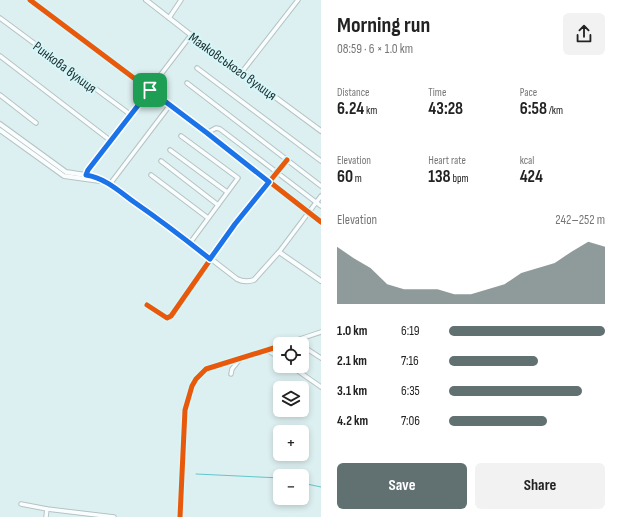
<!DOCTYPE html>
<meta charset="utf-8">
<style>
body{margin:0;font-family:"Sofia Sans Condensed",sans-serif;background:#f2f2f2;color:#222;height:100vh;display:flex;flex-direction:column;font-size:15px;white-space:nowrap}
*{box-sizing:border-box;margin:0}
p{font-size:13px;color:#767676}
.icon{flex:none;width:22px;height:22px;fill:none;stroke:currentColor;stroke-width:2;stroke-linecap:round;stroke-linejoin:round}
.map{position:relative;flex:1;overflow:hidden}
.panel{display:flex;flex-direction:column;background:#fff;width:300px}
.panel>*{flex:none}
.buttons{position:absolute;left:273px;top:337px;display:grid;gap:8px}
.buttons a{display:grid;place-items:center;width:36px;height:36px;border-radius:6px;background:#fff;box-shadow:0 2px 6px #0003;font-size:20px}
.pin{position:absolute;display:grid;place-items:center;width:34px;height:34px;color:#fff;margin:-17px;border-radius:8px;box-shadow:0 2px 6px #0006}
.round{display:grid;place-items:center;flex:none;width:42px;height:42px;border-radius:6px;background:#f2f2f2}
.headline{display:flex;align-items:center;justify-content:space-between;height:68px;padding:0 16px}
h1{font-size:22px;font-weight:700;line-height:30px}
.metrics{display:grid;grid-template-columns:repeat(3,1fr);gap:6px;height:68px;padding:4px 16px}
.metrics div{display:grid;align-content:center}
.metrics b{font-size:17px;font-weight:700}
.metrics small{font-size:11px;font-weight:400}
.metrics p{font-size:11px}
.chart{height:112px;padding:8px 16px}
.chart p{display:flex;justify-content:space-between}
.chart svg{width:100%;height:72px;margin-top:4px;fill:#617070;opacity:.7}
.primary-button{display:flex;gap:8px;margin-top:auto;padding:8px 16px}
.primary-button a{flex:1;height:46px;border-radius:6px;background:#617070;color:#fff;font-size:16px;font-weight:700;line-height:46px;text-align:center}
.primary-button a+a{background:#f2f2f2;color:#222}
ul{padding:0 16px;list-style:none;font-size:13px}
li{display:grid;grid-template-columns:64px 48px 1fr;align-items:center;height:30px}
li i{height:10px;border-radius:5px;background:#617070}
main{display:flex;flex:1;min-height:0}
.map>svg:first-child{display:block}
</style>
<main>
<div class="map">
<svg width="321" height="517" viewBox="0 0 321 517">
<rect width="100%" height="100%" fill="#ddf0f1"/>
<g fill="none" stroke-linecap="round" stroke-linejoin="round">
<g stroke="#62c5ca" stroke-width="1">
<path d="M 196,474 L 280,478"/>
<path d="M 302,483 L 321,487"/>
</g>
<g stroke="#b5c3c4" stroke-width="5.5">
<g id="minor">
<path d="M 30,0 L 207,133 L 321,222"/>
<path d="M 0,18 L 131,115"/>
<path d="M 169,18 L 181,0"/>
<path d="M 0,56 L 111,141"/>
<path d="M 197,68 L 321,161"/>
<path d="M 242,72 L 298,0"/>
<path d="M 187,83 L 321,186"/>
<path d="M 0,95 L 36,123"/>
<path d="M 207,133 L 216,128 L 220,129 L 321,206"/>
<path d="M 181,136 L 238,178 L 190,243"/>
<path d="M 170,150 L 227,192"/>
<path d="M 161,161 L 218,205"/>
<path d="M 86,175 L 88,170 L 191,35"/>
<path d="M 151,175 L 208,218"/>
<path d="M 110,184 L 170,105"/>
<path d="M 279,252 L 321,196"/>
<path d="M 147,305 L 167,318 L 171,316 L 235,224 L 287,160"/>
<path d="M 285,344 L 321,332"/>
<path d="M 302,348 L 307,349 L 321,358"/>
<path d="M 267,350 L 280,358"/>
<path d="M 291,366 L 321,387"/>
<path d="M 231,374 L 232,369 L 240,359"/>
<path d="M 21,504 L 47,509 L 114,517"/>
<path d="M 46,517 L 47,509"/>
<path d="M 180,517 L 185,410 L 192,386 L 196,379 L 206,369 L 280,346"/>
</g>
</g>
<g stroke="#b5c3c4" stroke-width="6">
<g id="major">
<path d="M 146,0 L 191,35 L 321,131"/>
<path d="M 0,124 L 66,172 L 92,176 L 106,182 L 162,221 L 237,279 C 243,282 248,282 254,280 L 279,252 L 321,281"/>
<path d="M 0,130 L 64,176 L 100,181"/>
</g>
</g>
<use href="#minor" stroke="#fafdfd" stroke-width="3.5"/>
<use href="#major" stroke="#fafdfd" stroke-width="4"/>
<g stroke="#d5f7f9" stroke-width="8">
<g id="cycleway">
<path d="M 30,0 L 207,133 L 321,222"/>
<path d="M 147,305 L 167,318 L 171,316 L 235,224 L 287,160"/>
<path d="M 180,517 L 185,410 L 192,386 L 196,379 L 206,369 L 280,346"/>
</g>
</g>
<use href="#cycleway" stroke="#e8590c" stroke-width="5"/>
</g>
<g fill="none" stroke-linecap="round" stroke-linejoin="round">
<g stroke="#fff" stroke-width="8">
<path id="route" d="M 150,90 L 207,133 L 269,182 L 235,224 L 210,259 C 185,239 160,220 134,202 C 119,191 105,178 86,175 L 88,170 Z"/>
</g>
<use href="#route" stroke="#1a73e8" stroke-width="5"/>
</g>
<g text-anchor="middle" stroke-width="4" stroke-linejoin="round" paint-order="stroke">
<g font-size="14" fill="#1e2b2b" stroke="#d5f7f9">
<text transform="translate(233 66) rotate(36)" y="5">Маяковського вулиця</text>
<text transform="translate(65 67) rotate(37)" y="5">Ринкова вулиця</text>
</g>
</g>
</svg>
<div class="buttons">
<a><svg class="icon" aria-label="locate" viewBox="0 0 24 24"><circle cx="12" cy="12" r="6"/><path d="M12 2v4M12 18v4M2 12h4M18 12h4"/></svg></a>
<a><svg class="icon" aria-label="layers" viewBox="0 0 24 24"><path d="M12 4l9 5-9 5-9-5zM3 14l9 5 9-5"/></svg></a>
<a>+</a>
<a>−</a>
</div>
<div class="pin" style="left:150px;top:90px;background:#1e9e55"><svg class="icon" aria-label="arrive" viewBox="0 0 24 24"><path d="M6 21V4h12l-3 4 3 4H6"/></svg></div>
</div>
<section class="panel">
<div class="headline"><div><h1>Morning run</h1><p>08:59 · 6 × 1.0 km</p></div><a class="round"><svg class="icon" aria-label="share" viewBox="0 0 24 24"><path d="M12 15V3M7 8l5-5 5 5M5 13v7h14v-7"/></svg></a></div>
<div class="metrics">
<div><p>Distance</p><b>6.24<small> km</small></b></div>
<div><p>Time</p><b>43:28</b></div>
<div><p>Pace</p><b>6:58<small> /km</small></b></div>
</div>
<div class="metrics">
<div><p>Elevation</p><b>60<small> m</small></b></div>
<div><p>Heart rate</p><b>138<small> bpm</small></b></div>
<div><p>kcal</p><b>424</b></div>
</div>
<div class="chart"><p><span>Elevation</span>242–252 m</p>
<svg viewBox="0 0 160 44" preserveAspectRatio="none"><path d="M0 44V9L10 16L20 22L30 32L40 35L50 35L60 35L70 38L80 38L90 35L100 32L110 25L120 22L130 19L140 12L150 6L160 9V44z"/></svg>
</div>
<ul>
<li><b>1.0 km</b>6:19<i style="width:100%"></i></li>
<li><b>2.1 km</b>7:16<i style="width:57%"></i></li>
<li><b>3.1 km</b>6:35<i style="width:85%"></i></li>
<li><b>4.2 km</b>7:06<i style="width:63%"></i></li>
</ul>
<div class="primary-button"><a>Save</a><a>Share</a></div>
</section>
</main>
